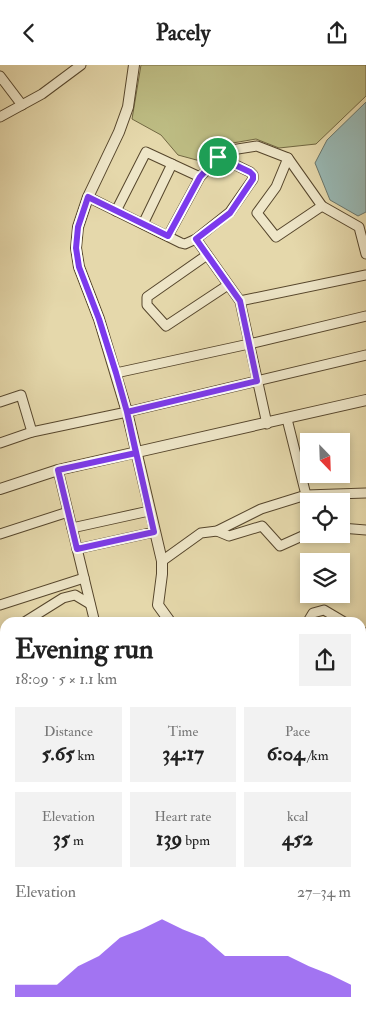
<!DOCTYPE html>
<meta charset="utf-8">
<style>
body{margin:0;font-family:"IM FELL Double Pica",serif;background:#f2f2f2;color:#222;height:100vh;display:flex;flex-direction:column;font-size:19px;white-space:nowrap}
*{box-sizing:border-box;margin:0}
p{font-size:16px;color:#767676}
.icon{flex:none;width:28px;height:28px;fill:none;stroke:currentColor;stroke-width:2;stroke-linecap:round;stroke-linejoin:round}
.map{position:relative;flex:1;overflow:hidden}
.side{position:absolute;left:0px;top:552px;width:366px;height:406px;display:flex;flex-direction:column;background:#fff;border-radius:15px 15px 0 0;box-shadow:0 2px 8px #0003}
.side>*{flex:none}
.needle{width:32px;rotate:157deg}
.tools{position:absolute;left:300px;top:368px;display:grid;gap:10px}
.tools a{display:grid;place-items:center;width:50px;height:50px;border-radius:0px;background:#fff;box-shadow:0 2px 8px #0003;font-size:25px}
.pin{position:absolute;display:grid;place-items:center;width:42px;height:42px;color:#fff;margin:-21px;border:2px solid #fff;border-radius:50%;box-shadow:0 1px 5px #0007}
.round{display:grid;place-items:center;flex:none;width:52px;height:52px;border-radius:0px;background:#f2f2f2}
.summary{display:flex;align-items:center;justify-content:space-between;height:85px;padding:0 15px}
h1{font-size:28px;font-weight:800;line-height:38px}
.metrics{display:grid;grid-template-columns:repeat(3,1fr);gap:8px;height:85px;padding:5px 15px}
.metrics div{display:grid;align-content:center;border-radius:0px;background:#f2f2f2;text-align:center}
.metrics b{font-size:21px;font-weight:800}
.metrics small{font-size:14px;font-weight:400}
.metrics p{font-size:14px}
.chart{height:140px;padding:10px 15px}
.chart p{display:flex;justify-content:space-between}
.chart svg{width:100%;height:90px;margin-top:5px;fill:#7c3aed;opacity:.7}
header{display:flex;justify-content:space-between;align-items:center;height:65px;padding:0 15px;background:#fff;font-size:22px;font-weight:800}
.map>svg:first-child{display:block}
</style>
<header><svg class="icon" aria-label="back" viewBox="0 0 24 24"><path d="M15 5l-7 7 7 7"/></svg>Pacely<svg class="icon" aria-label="share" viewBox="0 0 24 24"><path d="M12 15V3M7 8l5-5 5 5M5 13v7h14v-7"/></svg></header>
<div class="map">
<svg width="366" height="958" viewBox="0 0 366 958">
<rect width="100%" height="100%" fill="#e5d8ab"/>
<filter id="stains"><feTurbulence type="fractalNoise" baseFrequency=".004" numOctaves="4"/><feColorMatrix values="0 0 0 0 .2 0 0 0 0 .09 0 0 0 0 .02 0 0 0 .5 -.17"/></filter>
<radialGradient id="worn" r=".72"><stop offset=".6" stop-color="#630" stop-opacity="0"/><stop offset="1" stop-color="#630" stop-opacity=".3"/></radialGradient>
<path fill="#bdbc83" stroke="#726842" d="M 141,0 L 366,0 L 366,31 L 316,79 L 279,83 L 256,74 L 221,80 L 204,97 L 178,90 L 161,70 L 132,54 Z"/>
<path fill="#99b8b3" stroke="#6b776c" d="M 366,37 L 366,147 L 358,151 L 330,135 L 315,98 L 327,75 Z"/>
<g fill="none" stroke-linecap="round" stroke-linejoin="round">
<g stroke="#56462c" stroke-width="11">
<g id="minor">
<path d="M 0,11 L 22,40"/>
<path d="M 0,52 L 42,29 L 81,0"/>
<path d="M 288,93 L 276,122 L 257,148 L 276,172 L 322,141"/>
<path d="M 88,132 L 181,178 L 185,179 L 196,174 L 240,236 L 267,359"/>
<path d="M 116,146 L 146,87 L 200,112"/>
<path d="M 143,159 L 172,99"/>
<path d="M 168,171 L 200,112 L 225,86 L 257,81 L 288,93 L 322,141 L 359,162 L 366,189"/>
<path d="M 196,174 L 230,147 L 253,114 L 253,110 L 250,107 L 219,92"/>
<path d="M 207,190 L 147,232 L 147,240 L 166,261 L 228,220"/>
<path d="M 240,236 L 366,210"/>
<path d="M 116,308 L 249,279 L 366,251"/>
<path d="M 0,337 L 21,330 L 32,367"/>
<path d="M 287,354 L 306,430"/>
<path d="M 0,378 L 32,367 L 127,347 L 366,290"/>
<path d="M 58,405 L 95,558"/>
<path d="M 72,463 L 149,446"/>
<path d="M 341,463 L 366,465"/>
<path d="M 217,466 L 229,471 L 262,461 L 280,481 L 309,468"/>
<path d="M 0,469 L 68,447"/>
<path d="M 77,484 L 154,467"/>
<path d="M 162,496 L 201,468 L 217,466 L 261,444 L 306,430 L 366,428"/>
<path d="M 0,540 L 84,513"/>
<path d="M 23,558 L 63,533 L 75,530 L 90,539"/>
<path d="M 307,558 L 313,548 L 324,545 L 346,558"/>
<path d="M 361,566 L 366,569"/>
<path d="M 0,608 L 5,607"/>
<path d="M 361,610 L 366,619"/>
<path d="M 0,648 L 5,653"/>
<path d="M 361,667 L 366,664"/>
<path d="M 361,683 L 366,692"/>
<path d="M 0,720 L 5,734"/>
<path d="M 361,775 L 366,778"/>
<path d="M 361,829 L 366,832"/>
<path d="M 0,843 L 5,843"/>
<path d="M 361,872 L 366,865"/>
<path d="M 361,950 L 366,953"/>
<path d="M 96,954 L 96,958"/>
<path d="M 159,954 L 161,958"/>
<path d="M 195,954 L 197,958"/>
<path d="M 240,954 L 243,958"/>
</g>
</g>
<g stroke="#56462c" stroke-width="12">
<g id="tertiary">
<path d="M 134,0 L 128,42 L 119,67 L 88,132 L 78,162 L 76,183 L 79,202 L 99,254 L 127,347 L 162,496 L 162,509 L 158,540 L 171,558"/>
<path d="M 0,424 L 58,405 L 366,335"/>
<path d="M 0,760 L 5,760"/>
<path d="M 361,919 L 366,916"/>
</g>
</g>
<use href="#minor" stroke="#eee6c8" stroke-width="9"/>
<use href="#tertiary" stroke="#eee6c8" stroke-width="10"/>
</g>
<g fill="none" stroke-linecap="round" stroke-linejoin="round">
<g stroke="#fff" stroke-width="10">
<path id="route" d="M 218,92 L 200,112 L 168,171 L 88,132 L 78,162 L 76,183 L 79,202 L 99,254 L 116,308 L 127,347 L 154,467 L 77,484 L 58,405 L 136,388 L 127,347 L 257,316 L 240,236 L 196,174 L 230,148 L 253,114 L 253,110 L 250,107 L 218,92"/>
</g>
<use href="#route" stroke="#7c3aed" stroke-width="6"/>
</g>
<rect width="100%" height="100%" filter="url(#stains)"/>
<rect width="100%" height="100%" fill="url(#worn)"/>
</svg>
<div class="tools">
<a><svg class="needle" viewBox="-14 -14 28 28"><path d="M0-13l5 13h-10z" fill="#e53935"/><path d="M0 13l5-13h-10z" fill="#767676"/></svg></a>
<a><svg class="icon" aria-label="locate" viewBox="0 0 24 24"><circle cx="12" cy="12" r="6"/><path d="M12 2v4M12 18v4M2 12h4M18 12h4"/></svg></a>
<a><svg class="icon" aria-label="layers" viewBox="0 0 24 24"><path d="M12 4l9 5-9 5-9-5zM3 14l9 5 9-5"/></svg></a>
</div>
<div class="pin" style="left:218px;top:92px;background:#1e9e55"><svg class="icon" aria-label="arrive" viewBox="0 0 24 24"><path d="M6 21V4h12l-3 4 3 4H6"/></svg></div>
<section class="side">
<div class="summary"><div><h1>Evening run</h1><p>18:09 · 5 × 1.1 km</p></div><a class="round"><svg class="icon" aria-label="share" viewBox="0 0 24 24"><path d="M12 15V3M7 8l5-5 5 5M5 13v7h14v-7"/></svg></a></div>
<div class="metrics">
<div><p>Distance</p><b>5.65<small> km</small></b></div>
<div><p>Time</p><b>34:17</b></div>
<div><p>Pace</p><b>6:04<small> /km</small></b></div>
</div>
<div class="metrics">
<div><p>Elevation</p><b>35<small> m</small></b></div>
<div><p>Heart rate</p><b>139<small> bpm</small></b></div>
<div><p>kcal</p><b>452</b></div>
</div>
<div class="chart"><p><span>Elevation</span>27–34 m</p>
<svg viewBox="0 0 160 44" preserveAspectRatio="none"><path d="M0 44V38L10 38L20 38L30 29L40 24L50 15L60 11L70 6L80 11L90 15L100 24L110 24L120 24L130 24L140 29L150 33L160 38V44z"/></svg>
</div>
</section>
</div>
